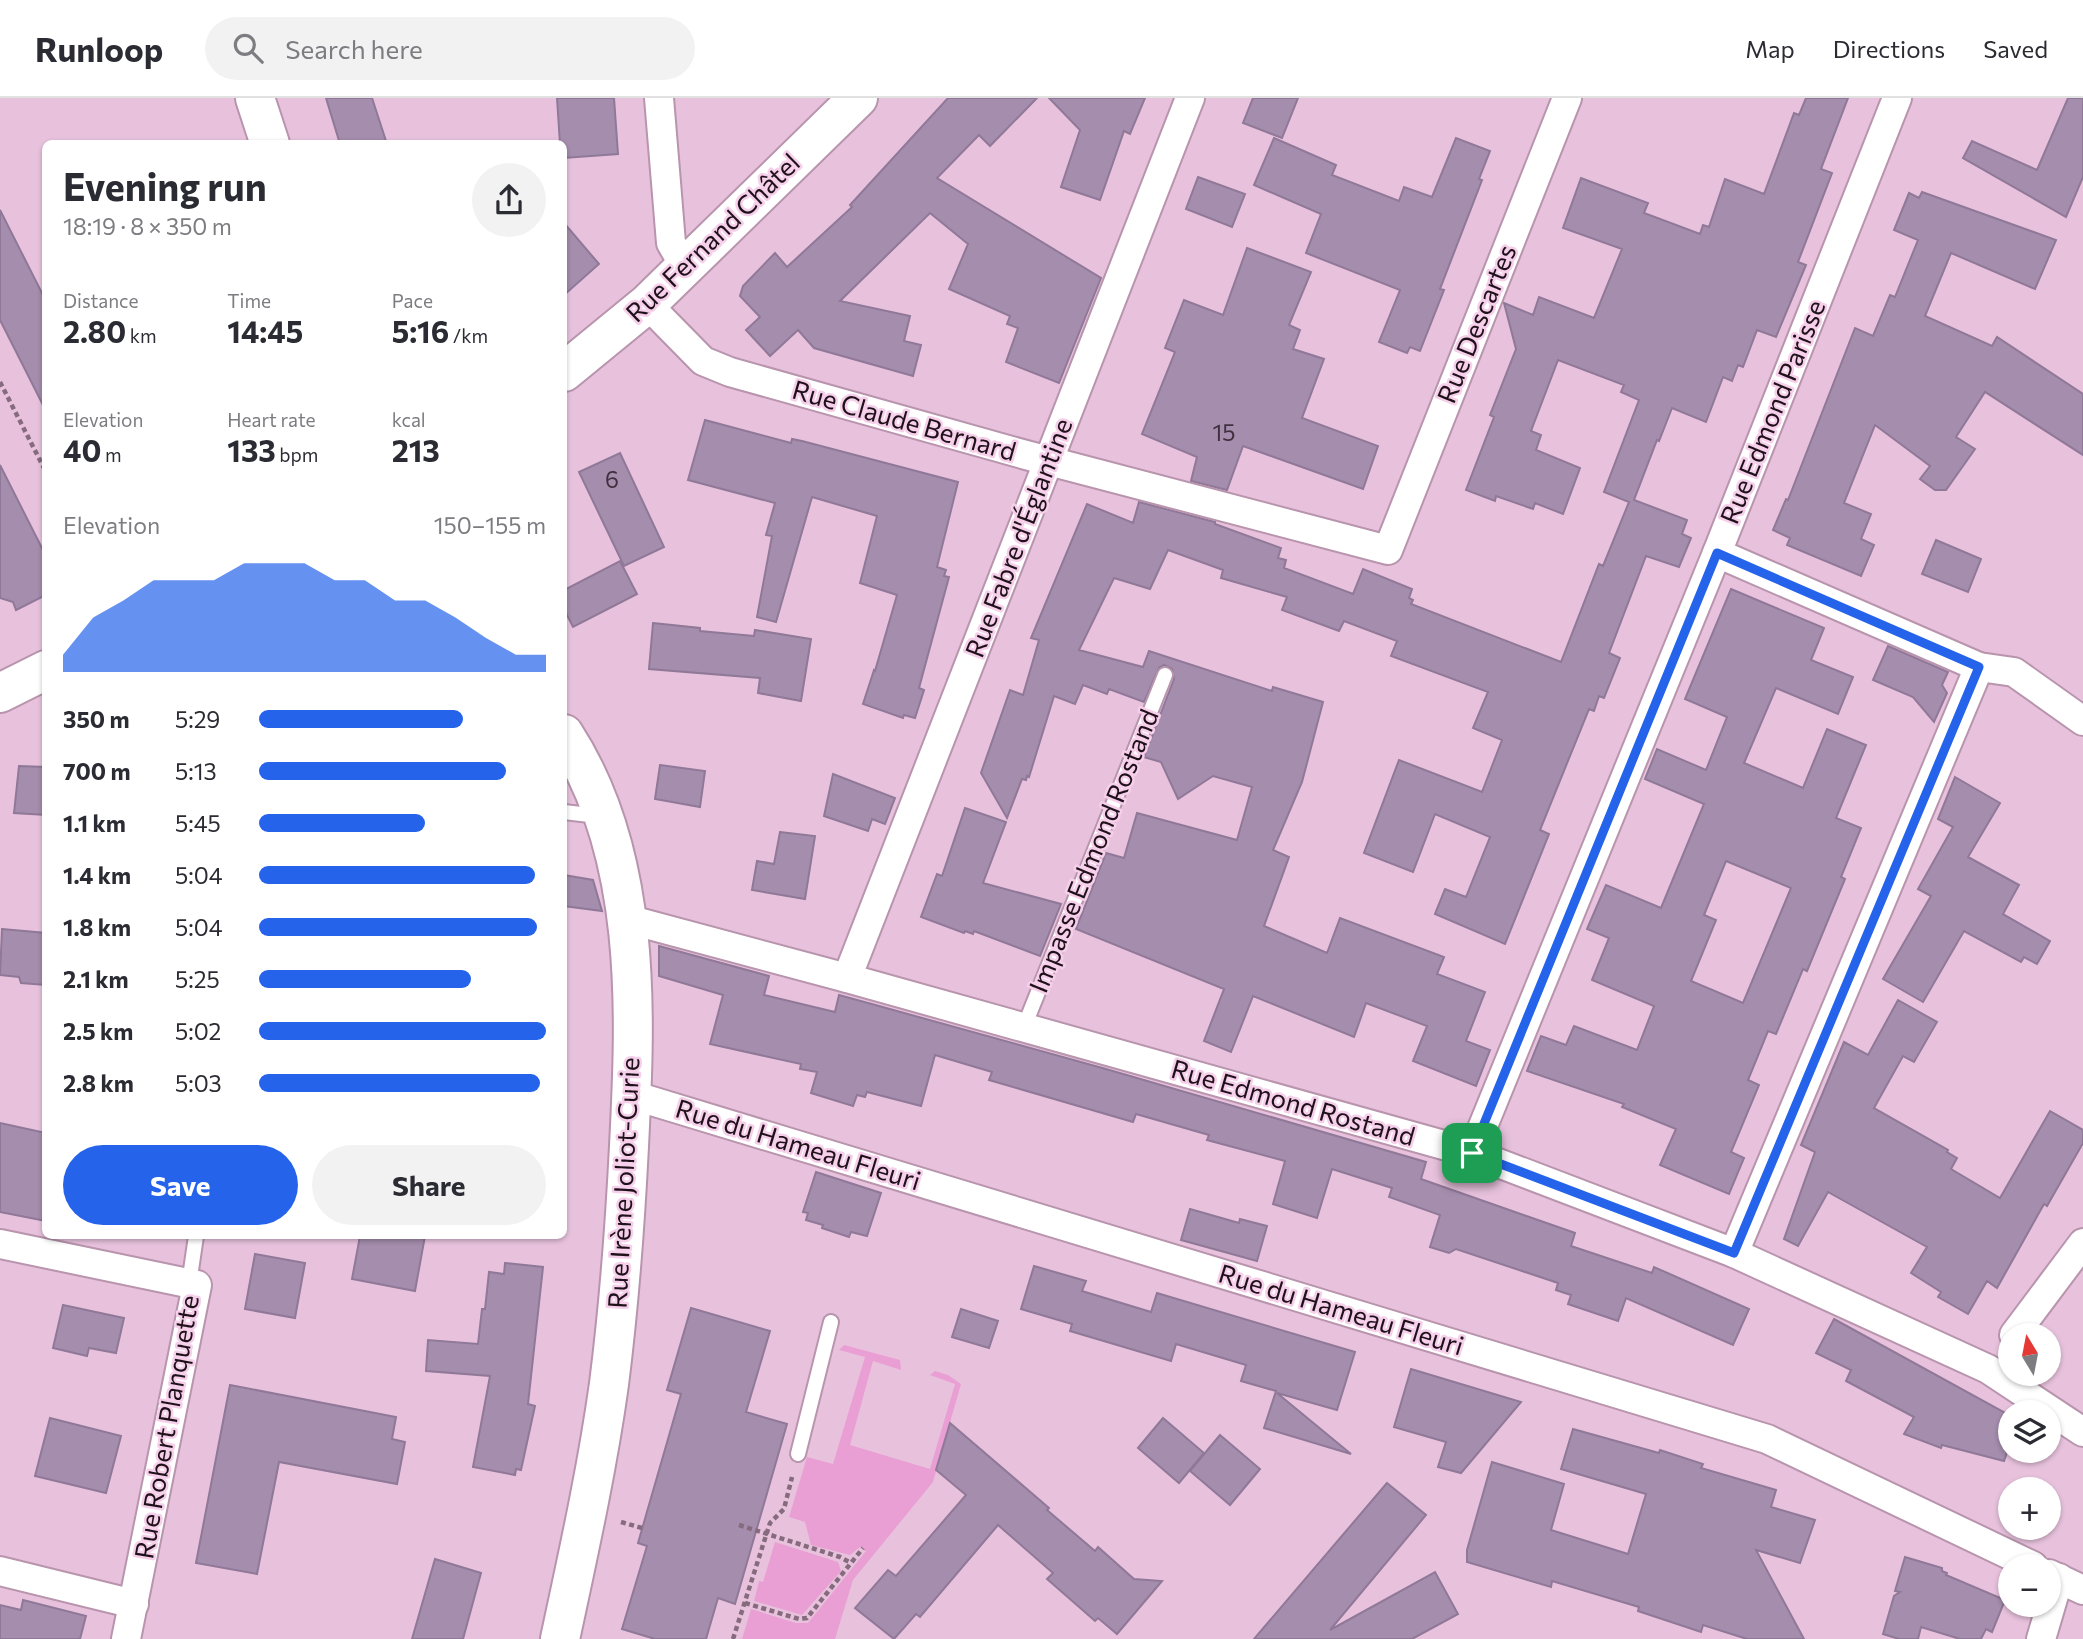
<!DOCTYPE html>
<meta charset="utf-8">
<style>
body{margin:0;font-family:Commissioner,sans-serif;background:#f2f2f3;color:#2b2b33;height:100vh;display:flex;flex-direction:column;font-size:26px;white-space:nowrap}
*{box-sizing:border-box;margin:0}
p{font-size:23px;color:#7c7c81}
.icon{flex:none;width:38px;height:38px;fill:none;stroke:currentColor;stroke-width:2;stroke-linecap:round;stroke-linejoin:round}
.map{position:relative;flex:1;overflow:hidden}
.side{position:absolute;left:42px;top:42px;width:525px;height:1099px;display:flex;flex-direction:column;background:#fff;border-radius:10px;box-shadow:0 2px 5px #0004}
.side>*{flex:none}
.needle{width:46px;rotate:350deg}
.tools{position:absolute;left:1998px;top:1225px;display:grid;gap:14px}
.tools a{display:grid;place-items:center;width:63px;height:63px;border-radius:50%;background:#fff;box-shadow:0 2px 5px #0004;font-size:35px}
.pin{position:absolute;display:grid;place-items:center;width:60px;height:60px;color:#fff;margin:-30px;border-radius:14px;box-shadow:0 4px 10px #0006}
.round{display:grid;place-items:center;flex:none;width:74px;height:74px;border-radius:37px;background:#f2f2f3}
.overview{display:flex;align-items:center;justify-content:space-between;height:119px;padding:0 21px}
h1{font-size:38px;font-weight:700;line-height:52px}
.stats{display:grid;grid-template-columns:repeat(3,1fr);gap:10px;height:119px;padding:7px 21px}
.stats div{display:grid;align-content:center}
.stats b{font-size:30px;font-weight:700}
.stats small{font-size:19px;font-weight:400}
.stats p{font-size:19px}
.chart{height:196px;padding:14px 21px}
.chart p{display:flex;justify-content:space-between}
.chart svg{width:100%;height:126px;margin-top:7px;fill:#2563eb;opacity:.7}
.primary-button{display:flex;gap:14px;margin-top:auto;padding:14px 21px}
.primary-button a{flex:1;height:80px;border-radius:42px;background:#2563eb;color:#fff;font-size:28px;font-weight:700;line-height:80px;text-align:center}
.primary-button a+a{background:#f2f2f3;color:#2b2b33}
ul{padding:0 21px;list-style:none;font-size:23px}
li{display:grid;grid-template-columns:112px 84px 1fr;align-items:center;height:52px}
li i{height:18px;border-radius:9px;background:#2563eb}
header{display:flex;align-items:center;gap:42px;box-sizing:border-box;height:98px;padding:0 35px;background:#fff;border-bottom:2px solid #e1e1e2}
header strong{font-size:33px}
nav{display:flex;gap:38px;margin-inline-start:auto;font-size:24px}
.search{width:490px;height:63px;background:#f2f2f3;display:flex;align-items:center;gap:18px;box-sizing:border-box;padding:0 24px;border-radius:38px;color:#7c7c81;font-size:26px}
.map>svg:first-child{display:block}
</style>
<header>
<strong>Runloop</strong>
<div class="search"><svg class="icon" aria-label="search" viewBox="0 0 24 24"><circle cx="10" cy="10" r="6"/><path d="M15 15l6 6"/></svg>Search here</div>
<nav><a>Map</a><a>Directions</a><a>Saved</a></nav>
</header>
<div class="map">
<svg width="2083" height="1541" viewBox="0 0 2083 1541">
<rect width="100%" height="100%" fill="#e8c2dd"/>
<g fill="#e99fd4">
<path d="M 844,1247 L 900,1262 L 901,1272 L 873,1263 L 850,1347 L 930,1371 L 955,1286 L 930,1277 L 935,1273 L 948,1277 L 961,1286 L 933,1384 L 853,1482 L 835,1541 L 742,1541 L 751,1511 L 796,1525 L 808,1525 L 866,1453 L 860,1449 L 850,1457 L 811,1447 L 805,1424 L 789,1419 L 807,1359 L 833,1366 L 865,1259 L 839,1252 Z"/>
<path d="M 775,1444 L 838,1464 L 841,1473 L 802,1517 L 754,1503 L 759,1483 L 763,1484 Z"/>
</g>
<g fill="#a58dad" stroke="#907898" stroke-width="2" fill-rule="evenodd">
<path d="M 326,0 L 372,0 L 387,46 L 340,46 Z"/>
<path d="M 557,0 L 614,0 L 618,56 L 564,60 L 564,46 L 560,46 Z"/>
<path d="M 948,0 L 1037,0 L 990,48 L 979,37 L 937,80 L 1101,180 L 1059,285 L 1006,264 L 1018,230 L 1007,226 L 1010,218 L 949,191 L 968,146 L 930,115 L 840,203 L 910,218 L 904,243 L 921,247 L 913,278 L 814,250 L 798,232 L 770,258 L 746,232 L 760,219 L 740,198 L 743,188 L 775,155 L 787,169 L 852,109 L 850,107 Z"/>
<path d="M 1049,0 L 1145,0 L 1130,36 L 1124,33 L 1100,102 L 1061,89 L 1080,32 Z"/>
<path d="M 1253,0 L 1298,0 L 1282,40 L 1243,25 Z"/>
<path d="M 1806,0 L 1848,0 L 1821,71 L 1832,75 L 1798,164 L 1806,167 L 1776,239 L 1757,232 L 1743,269 L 1738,267 L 1732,283 L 1723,279 L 1706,324 L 1672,310 L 1659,343 L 1657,342 L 1634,402 L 1687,422 L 1682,436 L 1691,440 L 1679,469 L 1646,458 L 1609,555 L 1620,560 L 1604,600 L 1599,598 L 1594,613 L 1589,611 L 1540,732 L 1549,736 L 1505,846 L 1435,816 L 1445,791 L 1466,799 L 1490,739 L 1435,716 L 1413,774 L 1364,755 L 1399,662 L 1482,694 L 1502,642 L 1473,630 L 1488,594 L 1391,558 L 1397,543 L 1344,523 L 1339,533 L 1282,512 L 1287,499 L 1221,480 L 1223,472 L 1168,452 L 1150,491 L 1114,480 L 1079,552 L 1143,569 L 1149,553 L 1272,593 L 1273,589 L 1323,604 L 1302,684 L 1273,752 L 1289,759 L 1264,828 L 1327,855 L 1340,820 L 1444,859 L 1437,876 L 1485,894 L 1466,943 L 1490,952 L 1476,988 L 1413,963 L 1427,928 L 1366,905 L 1354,939 L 1253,898 L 1231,954 L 1204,943 L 1224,891 L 1076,831 L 1106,755 L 1124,760 L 1137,715 L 1237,742 L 1252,689 L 1213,678 L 1178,701 L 1161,664 L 1144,659 L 1174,581 L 1172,571 L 1164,567 L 1159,570 L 1144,604 L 1109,591 L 1107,596 L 1083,587 L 1075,606 L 1054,598 L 1029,679 L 1027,678 L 1026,682 L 1022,681 L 1007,720 L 981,675 L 1010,592 L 1023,597 L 1039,542 L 1031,540 L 1087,406 L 1133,425 L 1139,404 L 1215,424 L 1215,426 L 1281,450 L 1278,460 L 1286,462 L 1284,470 L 1353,496 L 1363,471 L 1412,491 L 1409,500 L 1413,502 L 1411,506 L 1561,564 L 1599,466 L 1603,468 L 1629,404 L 1604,394 L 1639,302 L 1621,294 L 1624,287 L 1558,262 L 1531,333 L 1541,337 L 1536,352 L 1580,370 L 1563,416 L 1535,405 L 1533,411 L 1496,398 L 1495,403 L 1466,392 L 1494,319 L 1490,317 L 1516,251 L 1504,205 L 1533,217 L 1539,199 L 1594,220 L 1622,151 L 1563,130 L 1581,80 L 1648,105 L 1644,115 L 1700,136 L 1703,127 L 1709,129 L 1725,81 L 1764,96 L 1794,15 L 1799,17 Z"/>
<path d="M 2068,0 L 2083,0 L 2083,79 L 2066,119 L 1963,60 L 1972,43 L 2037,72 Z"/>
<path d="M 1274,40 L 1336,67 L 1332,77 L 1399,103 L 1404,89 L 1432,99 L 1456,40 L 1490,53 L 1479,81 L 1482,82 L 1440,191 L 1444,192 L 1420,253 L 1410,249 L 1407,255 L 1379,244 L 1400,192 L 1306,155 L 1321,116 L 1254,87 Z"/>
<path d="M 1198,79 L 1245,96 L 1232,129 L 1186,111 Z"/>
<path d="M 1922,94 L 2056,142 L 2035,191 L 1951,155 L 1925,218 L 1992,248 L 1997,239 L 2083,296 L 2083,357 L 1985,294 L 1956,339 L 1975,351 L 1946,392 L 1935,392 L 1920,381 L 1930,368 L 1875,327 L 1844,405 L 1871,416 L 1861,441 L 1874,447 L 1861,478 L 1787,447 L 1790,440 L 1773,432 L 1786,401 L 1788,402 L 1855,230 L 1873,238 L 1890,197 L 1895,199 L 1918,142 L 1894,132 L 1909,95 L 1919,100 Z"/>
<path d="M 0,112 L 46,203 L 46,313 L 0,222 Z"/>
<path d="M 564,125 L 599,166 L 564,197 Z"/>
<path d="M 1247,150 L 1311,174 L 1289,227 L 1300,232 L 1293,251 L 1324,261 L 1302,320 L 1378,348 L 1363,391 L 1243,348 L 1227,392 L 1191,383 L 1197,359 L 1142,336 L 1175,254 L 1165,250 L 1184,202 L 1223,217 Z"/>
<path d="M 705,322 L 791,345 L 792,341 L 802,343 L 958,384 L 937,469 L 946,472 L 944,478 L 949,479 L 919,590 L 924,592 L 915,620 L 904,617 L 903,620 L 863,606 L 874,572 L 875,573 L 897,497 L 860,485 L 877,418 L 812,399 L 776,524 L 757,519 L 772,438 L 766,437 L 775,405 L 688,382 Z"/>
<path d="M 620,355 L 664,449 L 624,468 L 579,374 Z"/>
<path d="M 0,367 L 46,458 L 46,497 L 16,512 L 13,504 L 0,500 Z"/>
<path d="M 1936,442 L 1981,461 L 1968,494 L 1922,476 Z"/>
<path d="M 620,463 L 637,496 L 573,529 L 564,511 L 564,492 Z"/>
<path d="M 1731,491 L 1824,530 L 1811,562 L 1853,579 L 1838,616 L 1776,590 L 1744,665 L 1803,690 L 1827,631 L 1866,647 L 1836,720 L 1861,730 L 1841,779 L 1845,781 L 1807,873 L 1803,871 L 1776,936 L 1768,933 L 1748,982 L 1759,987 L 1731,1054 L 1744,1060 L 1729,1096 L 1660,1067 L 1676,1031 L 1622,1009 L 1624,1006 L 1527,973 L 1541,938 L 1566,947 L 1574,928 L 1637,952 L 1654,908 L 1592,882 L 1609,840 L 1587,831 L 1606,787 L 1661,810 L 1704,706 L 1645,681 L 1657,651 L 1706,672 L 1727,619 L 1685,601 ZM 1726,763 L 1791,790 L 1743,905 L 1691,883 L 1716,822 L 1704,817 Z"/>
<path d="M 653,525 L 700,530 L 700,533 L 754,538 L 755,532 L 811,541 L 801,603 L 758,595 L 760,580 L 649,571 Z"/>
<path d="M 1888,548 L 1948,574 L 1942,587 L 1947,595 L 1934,624 L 1913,599 L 1873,582 Z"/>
<path d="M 660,667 L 705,673 L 700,709 L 655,701 Z"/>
<path d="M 19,668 L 46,669 L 46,717 L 14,715 Z"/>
<path d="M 833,676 L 895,700 L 885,726 L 872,721 L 868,733 L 824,718 Z"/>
<path d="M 1955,679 L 2000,705 L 1968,759 L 2019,787 L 2003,816 L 2050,843 L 2037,866 L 2024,859 L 2021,864 L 1964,833 L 1923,904 L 1883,881 L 1931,798 L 1918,791 L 1953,729 L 1938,721 Z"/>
<path d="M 965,710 L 1006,724 L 983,785 L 1061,806 L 1040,858 L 974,833 L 973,836 L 965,833 L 964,835 L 921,819 L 937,776 L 942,778 Z"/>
<path d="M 780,734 L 815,738 L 805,801 L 752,792 L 757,763 L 774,766 Z"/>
<path d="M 564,777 L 593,782 L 602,813 L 564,808 Z"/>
<path d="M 2,831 L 46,835 L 46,887 L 21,885 L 19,879 L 0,877 Z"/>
<path d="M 659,848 L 769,878 L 764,897 L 835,914 L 839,897 L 879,908 L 1106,971 L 1426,1064 L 1421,1081 L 1575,1135 L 1571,1148 L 1652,1175 L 1654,1169 L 1749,1211 L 1733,1247 L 1626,1200 L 1618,1223 L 1568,1206 L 1571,1197 L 1556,1192 L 1558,1185 L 1456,1151 L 1449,1155 L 1430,1149 L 1440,1117 L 1389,1099 L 1392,1090 L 1332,1071 L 1317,1120 L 1273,1106 L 1285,1063 L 1207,1042 L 1209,1037 L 1136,1016 L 1133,1024 L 989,982 L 992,974 L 935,957 L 921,1008 L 867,994 L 865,999 L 857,997 L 853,1008 L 811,995 L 817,974 L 800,971 L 801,966 L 710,946 L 723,897 L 659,878 Z"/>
<path d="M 1898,902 L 1937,924 L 1914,964 L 1903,958 L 1874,1010 L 1948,1052 L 1947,1054 L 1957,1060 L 1951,1071 L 2000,1100 L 2050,1013 L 2083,1032 L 2083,1045 L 2047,1108 L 2044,1106 L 1997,1190 L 1987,1183 L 1968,1216 L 1938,1199 L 1941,1194 L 1911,1175 L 1927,1149 L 1828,1094 L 1798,1148 L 1784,1141 L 1815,1054 L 1801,1047 L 1844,944 L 1868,957 Z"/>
<path d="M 0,1025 L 46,1035 L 46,1123 L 0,1114 Z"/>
<path d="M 816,1074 L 881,1095 L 867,1138 L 851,1134 L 849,1139 L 822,1130 L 823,1127 L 806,1122 L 808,1115 L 803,1114 Z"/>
<path d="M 1190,1111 L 1239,1125 L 1240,1121 L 1267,1128 L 1257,1163 L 1181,1142 Z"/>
<path d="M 360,1138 L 425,1138 L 415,1193 L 352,1181 Z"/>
<path d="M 255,1156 L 305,1165 L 295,1220 L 245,1211 Z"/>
<path d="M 505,1165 L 543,1169 L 528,1306 L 535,1308 L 521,1372 L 516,1371 L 515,1377 L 473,1369 L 490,1278 L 426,1273 L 428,1242 L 478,1246 L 482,1211 L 485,1211 L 489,1174 L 504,1176 Z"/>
<path d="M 1034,1168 L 1086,1183 L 1082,1193 L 1151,1214 L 1157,1195 L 1355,1254 L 1337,1312 L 1277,1295 L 1351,1356 L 1264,1330 L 1276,1293 L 1241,1283 L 1246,1267 L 1176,1246 L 1171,1263 L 1070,1233 L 1072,1226 L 1021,1211 Z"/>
<path d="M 63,1207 L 124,1220 L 116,1255 L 89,1250 L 87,1258 L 53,1250 Z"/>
<path d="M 691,1210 L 770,1233 L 746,1314 L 787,1326 L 735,1506 L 718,1500 L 706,1541 L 655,1541 L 622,1531 L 647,1448 L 638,1445 L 681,1296 L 667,1292 Z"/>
<path d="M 961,1211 L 998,1223 L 989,1250 L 952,1239 Z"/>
<path d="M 1834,1221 L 2011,1318 L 2011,1343 L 2004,1363 L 1942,1347 L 1941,1350 L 1904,1336 L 1914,1319 L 1846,1283 L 1851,1272 L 1816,1255 Z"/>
<path d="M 1411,1271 L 1521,1304 L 1461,1375 L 1438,1369 L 1446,1344 L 1394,1329 Z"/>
<path d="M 230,1287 L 396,1319 L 392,1341 L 405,1344 L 397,1386 L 279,1364 L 257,1476 L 196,1465 Z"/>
<path d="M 50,1320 L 121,1338 L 106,1395 L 35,1378 Z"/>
<path d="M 1163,1320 L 1204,1355 L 1179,1385 L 1138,1350 Z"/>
<path d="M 950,1325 L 1049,1410 L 1047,1412 L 1095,1453 L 1098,1449 L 1134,1481 L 1162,1483 L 1117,1536 L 1098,1520 L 1095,1523 L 1047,1481 L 1053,1475 L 998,1427 L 920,1519 L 916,1516 L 894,1541 L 855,1510 L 888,1472 L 896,1478 L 966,1397 L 936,1372 Z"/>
<path d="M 1573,1331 L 1659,1355 L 1660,1352 L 1703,1366 L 1701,1370 L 1776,1392 L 1771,1409 L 1815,1422 L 1800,1465 L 1756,1452 L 1804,1541 L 1747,1541 L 1703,1527 L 1701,1534 L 1638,1513 L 1639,1509 L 1552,1483 L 1551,1489 L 1467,1464 L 1467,1452 L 1492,1364 L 1564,1386 L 1551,1432 L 1628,1456 L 1646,1396 L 1561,1371 Z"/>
<path d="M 1220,1337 L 1260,1371 L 1230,1407 L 1190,1373 Z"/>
<path d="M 1387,1385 L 1426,1417 L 1330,1532 L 1435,1474 L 1458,1516 L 1412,1541 L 1254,1541 Z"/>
<path d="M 1905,1459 L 1942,1470 L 1942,1473 L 1947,1475 L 1946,1477 L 2005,1502 L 1992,1534 L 1986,1531 L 1981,1541 L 1960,1541 L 1921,1529 L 1918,1541 L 1899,1541 L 1883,1536 L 1894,1498 L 1900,1494 L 1895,1493 Z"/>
<path d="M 435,1461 L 481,1475 L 463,1541 L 412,1541 Z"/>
<path d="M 23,1502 L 86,1518 L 80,1541 L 0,1541 L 0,1507 L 21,1512 Z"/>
</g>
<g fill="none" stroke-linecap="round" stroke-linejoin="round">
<g stroke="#b894ad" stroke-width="18">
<g id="lane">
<path d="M 564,714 L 598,718"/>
<path d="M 1024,929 L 1165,577"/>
<path d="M 189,1186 L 196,1138"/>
<path d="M 798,1356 L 831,1224"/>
</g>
</g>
<g stroke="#b894ad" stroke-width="32">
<g id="street">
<path d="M 659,0 L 671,145 L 685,169"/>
<path d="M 647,206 L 703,263 L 730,274 L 1026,357 L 1388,452 L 1567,0"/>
<path d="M 1717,455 L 1979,569 L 2014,574 L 2083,623"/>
<path d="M 627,821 L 847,880 L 1472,1055 L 1734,1155 L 1988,1271 L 2083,1334"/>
<path d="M 847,880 L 1190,0"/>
<path d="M 632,997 L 1767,1341 L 2033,1468"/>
<path d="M 1472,1055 L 1717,455 L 1897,0"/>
<path d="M 0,1146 L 197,1187 L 126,1541"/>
<path d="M 1734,1155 L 1979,569"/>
<path d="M 2014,1237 L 2083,1145"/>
<path d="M 0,1473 L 134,1506"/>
<path d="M 2049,1476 L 2083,1492"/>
<path d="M 2041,1541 L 2059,1480"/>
</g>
</g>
<g stroke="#b894ad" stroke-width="42">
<g id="secondary">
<path d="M 255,0 L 270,46"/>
<path d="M 564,274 L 647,206 L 858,0"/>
<path d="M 0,595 L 46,572"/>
<path d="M 560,1541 C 578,1457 597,1372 609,1286 C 619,1207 625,1128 629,1048 C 636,911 642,756 564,636"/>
</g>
</g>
<g stroke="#856b7d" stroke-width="4.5" stroke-dasharray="5 3.5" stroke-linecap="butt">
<path d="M 0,284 L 46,374"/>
<path d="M 621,1424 L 642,1430"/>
<path d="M 739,1427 L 840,1459 L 851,1465"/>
<path d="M 745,1505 L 799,1521 L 807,1520 L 863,1450"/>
<path d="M 733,1541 L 770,1425 L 784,1411 L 792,1379"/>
</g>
<use href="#lane" stroke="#fff" stroke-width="14"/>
<use href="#street" stroke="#fff" stroke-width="28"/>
<use href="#secondary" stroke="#fff" stroke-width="38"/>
</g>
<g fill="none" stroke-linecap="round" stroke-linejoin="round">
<g stroke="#fff" stroke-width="14">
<path id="route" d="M 1717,455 L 1979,569 L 1734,1155 L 1472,1055 Z"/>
</g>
<use href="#route" stroke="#2563eb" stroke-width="9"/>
</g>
<g text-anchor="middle" stroke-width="5" stroke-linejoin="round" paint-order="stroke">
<g font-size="23" fill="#40303f">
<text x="1224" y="343">15</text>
<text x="612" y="390">6</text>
</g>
<g font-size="26" fill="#1e111a" stroke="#f6cfea">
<text transform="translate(713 140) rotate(-44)" y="9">Rue Fernand Châtel</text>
<text transform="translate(1477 226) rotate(-68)" y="9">Rue Descartes</text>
<text transform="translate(1773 314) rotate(-68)" y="9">Rue Edmond Parisse</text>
<text transform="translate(904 323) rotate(16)" y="9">Rue Claude Bernard</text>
<text transform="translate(1019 440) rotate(-69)" y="9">Rue Fabre d'Églantine</text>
<text transform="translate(1094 753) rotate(-68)" y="9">Impasse Edmond Rostand</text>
<text transform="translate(1293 1005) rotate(16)" y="9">Rue Edmond Rostand</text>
<text transform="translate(798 1047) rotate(17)" y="9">Rue du Hameau Fleuri</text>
<text transform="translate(624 1085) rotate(-87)" y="9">Rue Irène Joliot-Curie</text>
<text transform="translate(1341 1212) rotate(17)" y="9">Rue du Hameau Fleuri</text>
<text transform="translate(167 1329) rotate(-80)" y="9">Rue Robert Planquette</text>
</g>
</g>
</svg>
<div class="tools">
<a><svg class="needle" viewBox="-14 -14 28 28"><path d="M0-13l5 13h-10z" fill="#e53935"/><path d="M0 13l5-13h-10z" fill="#7c7c81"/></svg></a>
<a><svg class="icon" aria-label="layers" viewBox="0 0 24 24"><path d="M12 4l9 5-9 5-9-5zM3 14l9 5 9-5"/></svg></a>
<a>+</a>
<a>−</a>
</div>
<div class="pin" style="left:1472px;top:1055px;background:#1e9e55"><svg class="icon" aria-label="arrive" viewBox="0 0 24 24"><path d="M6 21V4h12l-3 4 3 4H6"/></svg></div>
<section class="side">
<div class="overview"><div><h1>Evening run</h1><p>18:19 · 8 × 350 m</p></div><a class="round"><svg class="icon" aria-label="share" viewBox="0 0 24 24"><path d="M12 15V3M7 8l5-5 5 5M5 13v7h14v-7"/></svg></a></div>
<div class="stats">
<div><p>Distance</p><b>2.80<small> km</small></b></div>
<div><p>Time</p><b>14:45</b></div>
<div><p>Pace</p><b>5:16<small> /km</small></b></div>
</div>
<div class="stats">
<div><p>Elevation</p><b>40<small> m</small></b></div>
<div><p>Heart rate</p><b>133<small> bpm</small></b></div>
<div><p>kcal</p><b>213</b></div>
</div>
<div class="chart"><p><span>Elevation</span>150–155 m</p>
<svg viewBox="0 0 160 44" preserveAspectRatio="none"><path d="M0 44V38L10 25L20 19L30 12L40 12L50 12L60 6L70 6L80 6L90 12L100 12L110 19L120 19L130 25L140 32L150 38L160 38V44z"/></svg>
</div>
<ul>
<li><b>350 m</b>5:29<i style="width:71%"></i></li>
<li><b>700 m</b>5:13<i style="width:86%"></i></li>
<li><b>1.1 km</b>5:45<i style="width:58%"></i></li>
<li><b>1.4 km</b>5:04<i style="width:96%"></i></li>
<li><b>1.8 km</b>5:04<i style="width:97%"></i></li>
<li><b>2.1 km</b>5:25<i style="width:74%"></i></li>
<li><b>2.5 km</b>5:02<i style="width:100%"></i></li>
<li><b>2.8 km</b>5:03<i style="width:98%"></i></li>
</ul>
<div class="primary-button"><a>Save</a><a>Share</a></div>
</section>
</div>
